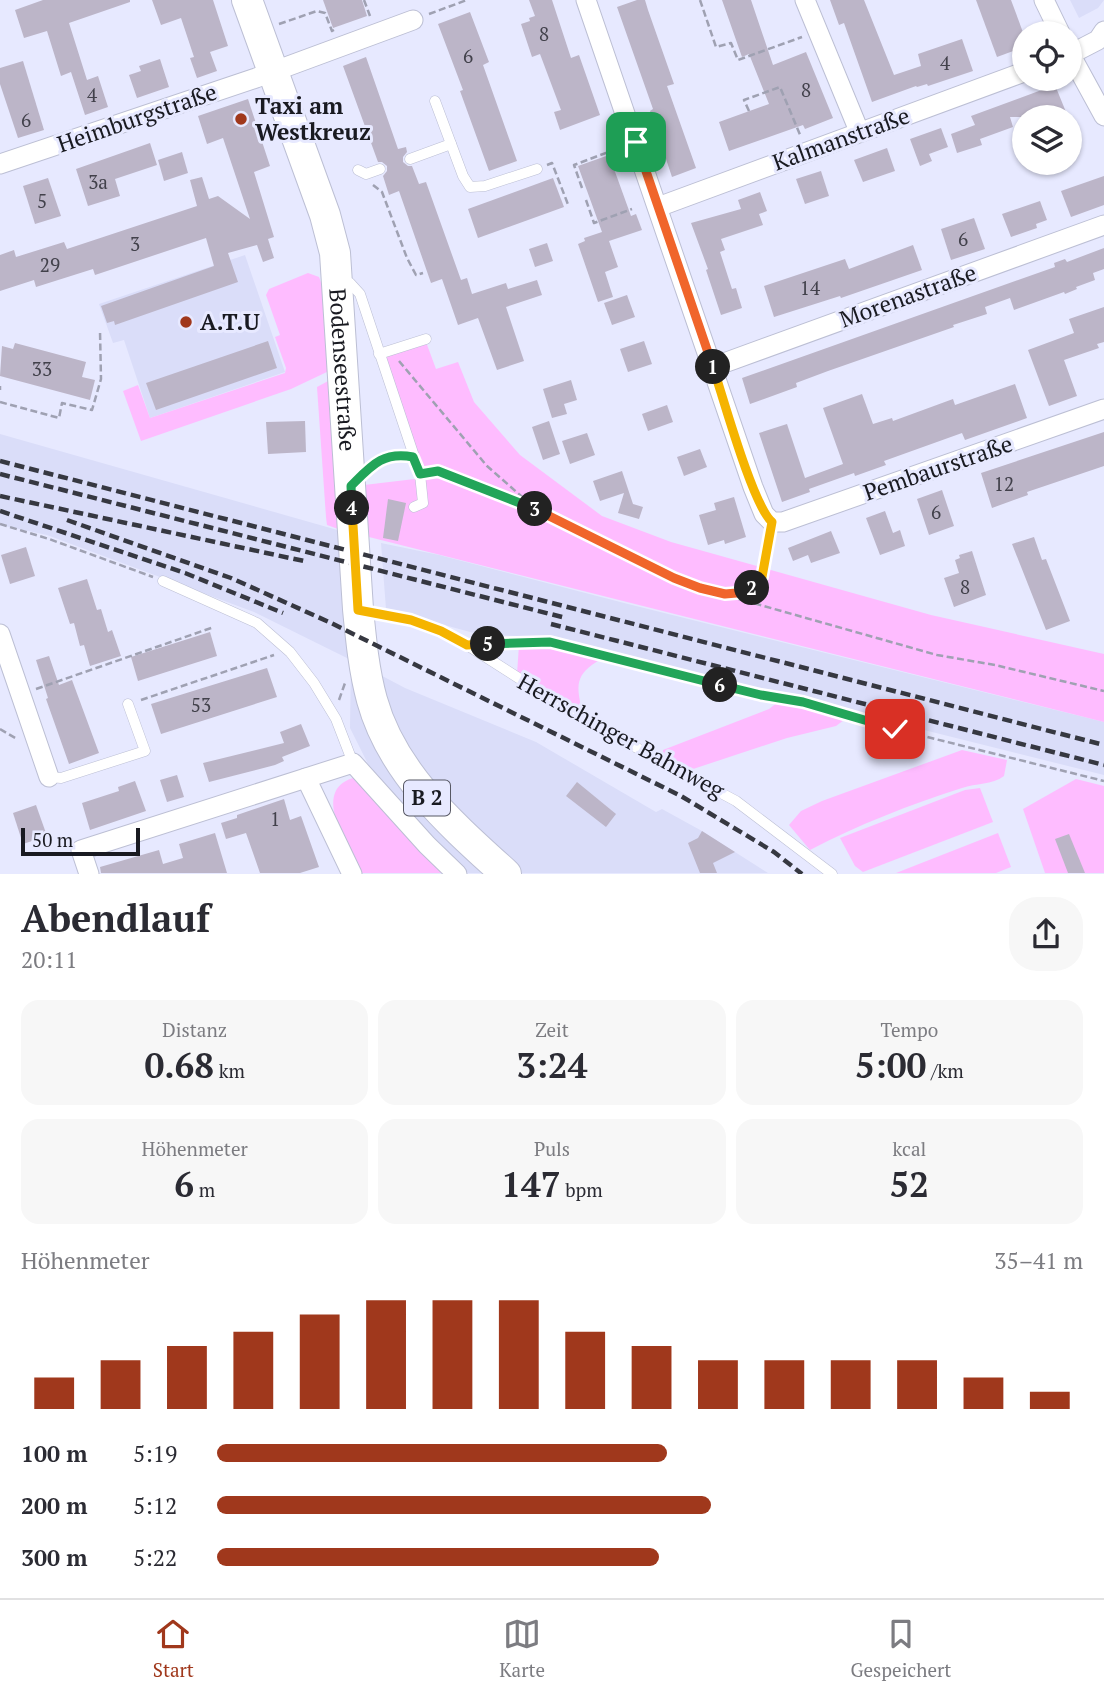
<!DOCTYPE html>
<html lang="de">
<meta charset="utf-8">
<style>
body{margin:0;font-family:"PT Serif",serif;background:#f7f7f7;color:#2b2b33;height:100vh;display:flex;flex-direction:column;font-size:26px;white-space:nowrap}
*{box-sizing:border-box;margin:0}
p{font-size:23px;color:#7c7c81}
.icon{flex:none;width:38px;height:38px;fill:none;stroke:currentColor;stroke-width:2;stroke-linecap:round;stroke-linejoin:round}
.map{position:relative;height:874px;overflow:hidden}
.panel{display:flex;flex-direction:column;background:#fff;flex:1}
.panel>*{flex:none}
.buttons{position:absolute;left:1012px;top:21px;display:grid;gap:14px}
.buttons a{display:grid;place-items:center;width:70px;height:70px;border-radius:50%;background:#fff;box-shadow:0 2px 5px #0004;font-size:35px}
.scale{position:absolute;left:21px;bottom:18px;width:119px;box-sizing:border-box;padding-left:7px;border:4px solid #191a21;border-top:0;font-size:19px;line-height:24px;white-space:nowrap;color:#191a21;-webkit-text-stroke:5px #e7e9ff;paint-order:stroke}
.pin{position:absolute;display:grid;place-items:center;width:60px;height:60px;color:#fff;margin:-30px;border-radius:14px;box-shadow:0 4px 10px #0006}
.km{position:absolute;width:35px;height:35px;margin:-18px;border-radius:50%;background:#222;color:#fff;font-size:19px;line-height:35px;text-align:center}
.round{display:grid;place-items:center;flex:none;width:74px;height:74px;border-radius:28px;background:#f7f7f7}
.overview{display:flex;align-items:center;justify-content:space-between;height:119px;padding:0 21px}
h1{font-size:38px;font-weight:800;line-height:52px}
.stats{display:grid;grid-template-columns:repeat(3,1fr);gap:10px;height:119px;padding:7px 21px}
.stats div{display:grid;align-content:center;border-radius:18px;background:#f7f7f7;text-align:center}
.stats b{font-size:35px;font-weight:800}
.stats small{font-size:19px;font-weight:400}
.stats p{font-size:19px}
.chart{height:196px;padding:14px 21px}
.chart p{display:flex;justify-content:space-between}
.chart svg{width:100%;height:126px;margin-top:7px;stroke:#a0381c;stroke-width:6}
ul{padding:0 21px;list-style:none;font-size:23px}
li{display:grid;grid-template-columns:112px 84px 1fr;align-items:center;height:52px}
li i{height:18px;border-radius:9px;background:#a0381c}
.menu{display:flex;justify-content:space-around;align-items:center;height:98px;border-top:2px solid #e1e1e2;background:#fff;font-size:19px;color:#7c7c81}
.menu a{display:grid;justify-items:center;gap:4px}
.menu .current{color:#a0381c}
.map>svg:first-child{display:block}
</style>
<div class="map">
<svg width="1104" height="874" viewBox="0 0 1104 874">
<rect width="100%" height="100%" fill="#e7e9ff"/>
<g fill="#daddf9">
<path d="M 1070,0 L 1104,0 L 1098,8 L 1079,18 Z"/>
<path d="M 245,255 L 285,372 L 150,418 L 124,340 L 113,343 L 99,304 Z"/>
<path d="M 0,434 L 341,531 L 352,660 L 405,688 L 536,742 L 656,812 L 662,809 L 702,831 L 768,873 L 468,873 L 406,816 L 372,772 L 350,728 L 351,660 L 254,612 L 47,535 L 0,525 Z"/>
<path d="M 381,543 L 439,555 L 628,604 L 1104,722 L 1104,775 L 552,637 L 481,635 L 386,609 Z"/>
</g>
<g fill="#febcff">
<path d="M 308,273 L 319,277 L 323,288 L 329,371 L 291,389 L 141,441 L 123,391 L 138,385 L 150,418 L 285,373 L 286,368 L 275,337 L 280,335 L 266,295 L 269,289 Z"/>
<path d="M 426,342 L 436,369 L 458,362 L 474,402 L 520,455 L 602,516 L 671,542 L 931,615 L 1104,654 L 1104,722 L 365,536 L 364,485 L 423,478 L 385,354 Z"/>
<path d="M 330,380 L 341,530 L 327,525 L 326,517 L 317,387 Z"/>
<path d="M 519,645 L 549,645 L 601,659 C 574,675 576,685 583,714 L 517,674 Z"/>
<path d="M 778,702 L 844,720 L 836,726 L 787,738 L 687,771 L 662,758 L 663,750 L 769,709 Z"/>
<path d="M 962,750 L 1007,760 L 1004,776 C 992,785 976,783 962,788 C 911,804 858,825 810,850 L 789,825 L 801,811 L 822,801 Z"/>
<path d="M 353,778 L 448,873 L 361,873 C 349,847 310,791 353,778 Z"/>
<path d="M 1076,779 L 1104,786 L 1104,873 L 1045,873 L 1023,809 Z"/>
<path d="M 980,788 L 993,822 L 863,872 L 855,866 L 840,838 L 965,790 Z"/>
<path d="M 998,833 L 1011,867 L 996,873 L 896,873 Z"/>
</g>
<g fill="#bcb5c8">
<path d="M 43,0 L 130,0 L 130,2 L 69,23 L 87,80 L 98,76 L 108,107 L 85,115 L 71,72 L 61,76 L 47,31 L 24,38 L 15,10 Z"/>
<path d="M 152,0 L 213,0 L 228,46 L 210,52 L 217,71 L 197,78 L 190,58 L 194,57 L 181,18 L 161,25 Z"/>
<path d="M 323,0 L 362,0 L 367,16 L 333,28 Z"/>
<path d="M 529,0 L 552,0 L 571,58 L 579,55 L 600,115 L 560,130 L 554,112 L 561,110 L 540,54 L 532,57 L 521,24 L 530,21 L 529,18 L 535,16 Z"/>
<path d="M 637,0 L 645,0 L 648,10 L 674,84 L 667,86 L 696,168 L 672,177 L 650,111 L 653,109 L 617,7 Z"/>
<path d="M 722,0 L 751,0 L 773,65 L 806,52 L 833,118 L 805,129 L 803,125 L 729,151 L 719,122 L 769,104 L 749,54 L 742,57 Z"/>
<path d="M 830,0 L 864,0 L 894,75 L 921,66 L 918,54 L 962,39 L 973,71 L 928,86 L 927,84 L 917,87 L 916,86 L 872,102 L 844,23 L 839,25 Z"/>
<path d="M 976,0 L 1011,0 L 1024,35 L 1024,47 L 997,57 Z"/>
<path d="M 470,12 L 489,62 L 483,65 L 517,161 L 489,171 L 460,91 L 463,90 L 438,24 Z"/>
<path d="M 366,57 L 398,149 L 406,147 L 407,152 L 403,157 L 403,162 L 408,166 L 412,166 L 419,184 L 426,182 L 461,280 L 467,278 L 472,294 L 506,283 L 508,289 L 537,280 L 542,295 L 506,307 L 524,361 L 497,370 L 478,318 L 458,325 L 442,279 L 431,283 L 399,191 L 389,195 L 383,176 L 387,171 L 387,166 L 382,162 L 378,162 L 343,66 Z"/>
<path d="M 160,59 L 169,87 L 137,98 L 129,75 L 141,71 L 139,66 Z"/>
<path d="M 23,61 L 44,130 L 18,138 L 0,84 L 0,68 Z"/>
<path d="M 1055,85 L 1068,117 L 1010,117 L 1013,127 L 980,139 L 982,145 L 957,153 L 951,134 L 975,125 L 971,116 Z"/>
<path d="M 248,99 L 270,166 L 254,172 L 274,237 L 268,239 L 274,258 L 263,262 L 257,245 L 228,253 L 238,282 L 115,325 L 114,321 L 107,323 L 101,306 L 214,266 L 206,238 L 95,275 L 93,269 L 36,287 L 34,280 L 0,291 L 0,255 L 14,250 L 16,257 L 64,242 L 67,249 L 197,206 L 190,180 L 202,177 L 209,199 L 218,196 L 250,219 L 223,138 L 207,144 L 198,116 Z"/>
<path d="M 941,128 L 948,147 L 929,154 L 932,161 L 920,166 L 910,139 Z"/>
<path d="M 150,143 L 157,165 L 115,179 L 120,196 L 88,206 L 76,169 Z"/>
<path d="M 887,148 L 895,171 L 863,182 L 854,160 Z"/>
<path d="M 182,152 L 188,173 L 164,181 L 158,160 Z"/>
<path d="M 609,155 L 631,216 L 636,214 L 642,230 L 609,241 L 618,267 L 605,272 L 613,297 L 598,302 L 578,244 L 585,241 L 584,238 L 602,232 L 578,166 Z"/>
<path d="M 821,171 L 829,196 L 805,204 L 796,179 Z"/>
<path d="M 1104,176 L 1104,205 L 1071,217 L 1061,191 Z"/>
<path d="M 48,178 L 61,216 L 35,224 L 23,186 Z"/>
<path d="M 553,178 L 564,207 L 478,238 L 468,209 Z"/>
<path d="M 760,192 L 767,211 L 759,214 L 763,225 L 721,239 L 725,250 L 720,252 L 732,289 L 736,288 L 742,308 L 721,315 L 706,270 L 708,269 L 691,223 L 741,209 L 738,200 Z"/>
<path d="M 1040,201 L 1047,220 L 1036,224 L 1037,228 L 1011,237 L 1002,214 Z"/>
<path d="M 974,218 L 985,249 L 951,260 L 941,229 Z"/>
<path d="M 547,243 L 553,261 L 535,267 L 529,249 Z"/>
<path d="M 913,245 L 922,270 L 841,298 L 840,296 L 774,317 L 764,286 L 845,259 L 849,269 Z"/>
<path d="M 1104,248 L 1104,269 L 1093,273 L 1095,280 L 1076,287 L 1077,289 L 1065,294 L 1064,292 L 1014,310 L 1010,298 L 985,307 L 987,314 L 953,325 L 954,327 L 828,371 L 796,383 L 797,387 L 750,404 L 742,378 L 1055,267 L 1054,263 L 1065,259 L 1067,262 Z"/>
<path d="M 627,295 L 635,317 L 612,325 L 604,303 Z"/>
<path d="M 1104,307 L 1104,342 L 1097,344 L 1099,348 L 1064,360 L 1077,396 L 1049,406 L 1028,350 L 1074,333 L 1069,319 Z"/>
<path d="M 268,341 L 277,368 L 156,410 L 146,383 Z"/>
<path d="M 644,341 L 652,364 L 628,372 L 620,349 Z"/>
<path d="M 15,343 L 86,362 L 82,377 L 95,380 L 90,400 L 0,376 L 2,346 L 13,349 Z"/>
<path d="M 571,380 L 577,400 L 564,404 L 567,414 L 552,418 L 543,389 Z"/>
<path d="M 1015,384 L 1027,418 L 965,440 L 962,433 L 884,461 L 886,465 L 855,476 L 854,473 L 809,489 L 810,492 L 782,502 L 759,433 L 787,424 L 805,478 L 843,464 L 823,408 L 862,394 L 873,424 L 892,418 L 893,421 L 953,399 L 955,405 Z"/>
<path d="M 667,405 L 673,422 L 648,431 L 642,414 Z"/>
<path d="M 305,421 L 306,452 L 268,454 L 266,422 Z"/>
<path d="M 549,421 L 560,454 L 543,460 L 532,427 Z"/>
<path d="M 1104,432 L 1104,466 L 1027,492 L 1028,495 L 992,508 L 981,473 Z"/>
<path d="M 587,433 L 595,455 L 570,464 L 562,441 Z"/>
<path d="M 700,449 L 707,467 L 684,476 L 677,457 Z"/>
<path d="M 622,471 L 633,504 L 643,507 L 639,519 L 618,513 L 624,493 L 600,501 L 593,481 Z"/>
<path d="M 942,490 L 954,526 L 929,535 L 917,499 Z"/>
<path d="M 734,497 L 746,537 L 725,544 L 724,540 L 708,545 L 699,515 L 716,510 L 714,503 Z"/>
<path d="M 388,499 L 406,503 L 398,541 L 383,538 Z"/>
<path d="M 885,511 L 893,533 L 900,530 L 905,546 L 880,555 L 866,518 Z"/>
<path d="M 831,531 L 840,553 L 811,563 L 808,555 L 793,561 L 788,548 Z"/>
<path d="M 1034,537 L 1042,560 L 1046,559 L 1070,621 L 1046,630 L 1012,544 Z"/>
<path d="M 26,547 L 35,576 L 10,584 L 1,555 Z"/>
<path d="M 972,551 L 986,595 L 954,607 L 944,578 L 959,573 L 955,560 L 960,558 L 959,555 Z"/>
<path d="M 87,579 L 97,610 L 101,609 L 108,632 L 112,630 L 121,656 L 90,666 L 84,645 L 80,646 L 74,623 L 70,624 L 58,588 Z"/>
<path d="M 210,632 L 217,656 L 138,681 L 131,657 Z"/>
<path d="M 49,656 L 59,685 L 72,680 L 99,753 L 69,764 L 46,699 L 48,698 L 36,660 Z"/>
<path d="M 267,668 L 277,697 L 161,734 L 151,704 Z"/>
<path d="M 301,724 L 310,746 L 282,757 L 284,761 L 275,765 L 209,782 L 203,763 L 284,743 L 280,732 Z"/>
<path d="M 177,775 L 184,797 L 167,802 L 160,780 Z"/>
<path d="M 135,781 L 146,811 L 90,830 L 82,803 L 119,791 L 118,787 Z"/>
<path d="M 577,782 L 616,814 L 606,827 L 566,796 Z"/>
<path d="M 284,799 L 290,820 L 301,816 L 319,867 L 300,873 L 260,873 L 246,833 L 226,839 L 221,823 L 237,818 L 237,815 Z"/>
<path d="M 36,805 L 47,836 L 23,844 L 13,813 Z"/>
<path d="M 702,831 L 735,852 L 713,863 L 717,873 L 700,873 L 688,843 L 698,838 Z"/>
<path d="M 215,833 L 227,873 L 101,873 L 100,867 L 159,850 L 163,864 L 183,858 L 179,844 Z"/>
<path d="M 1069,834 L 1085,873 L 1068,873 L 1055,839 Z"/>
</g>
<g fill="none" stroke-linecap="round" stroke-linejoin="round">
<g stroke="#bcbfd4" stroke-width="11">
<g id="service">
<path d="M 435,101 L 463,176 L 470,187 L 485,186 L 537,169"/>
<path d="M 410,159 L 451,144"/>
<path d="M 358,170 L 366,174 L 380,169"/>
<path d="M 342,282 L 350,283 L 360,294 L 420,474 L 423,503 L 414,507"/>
<path d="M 379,354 L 426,339"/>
<path d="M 163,581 L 257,623 L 290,652 L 314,683 L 336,719 L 353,763"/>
<path d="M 362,610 L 411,620 L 441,631 L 467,645 L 581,718 L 736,801 L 832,874"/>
<path d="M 49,777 L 61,778 L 145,751 L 128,704"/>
</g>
</g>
<g stroke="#bcbfd4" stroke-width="21">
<g id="minor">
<path d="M 586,0 L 753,487 L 764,514 L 772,522 L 783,522 L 1104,409"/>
<path d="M 805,0 L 859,131"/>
<path d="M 1044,0 L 1060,33"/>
<path d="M 1069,52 L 1104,116"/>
<path d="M 1069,55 L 1098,40 L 1104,31"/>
<path d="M 0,164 L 256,78 L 413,20"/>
<path d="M 658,207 L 1024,72"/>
<path d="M 713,367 L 1104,225"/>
<path d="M 0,634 L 49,777"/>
<path d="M 89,874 L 81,850 L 306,778"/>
<path d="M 352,874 L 306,778 L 353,763 L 427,845 L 457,874"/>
</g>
</g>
<g stroke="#bcbfd4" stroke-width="32">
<g id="primary">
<path id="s1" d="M 247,0 L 325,215 L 335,253 L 358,609 C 361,640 364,671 372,700 C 392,773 452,825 506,874"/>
</g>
</g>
<g stroke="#9fa1b2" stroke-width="2.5" stroke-dasharray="7 3.5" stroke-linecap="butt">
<path d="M 364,0 L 370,16"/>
<path d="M 700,0 L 716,47 L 731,43 L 738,60 L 802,37"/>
<path d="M 429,14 L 467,0"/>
<path d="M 279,24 L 317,11 L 325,13 L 332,31 L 334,30"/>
<path d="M 749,111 L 744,100 L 780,87 L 801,137"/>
<path d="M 547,165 L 552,163 L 569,207"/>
<path d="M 373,185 L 382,192 L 407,258 L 416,275 L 423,273"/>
<path d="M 582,188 L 574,165 L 611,151"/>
<path d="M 586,200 L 594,223 L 632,209"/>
<path d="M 399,361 L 487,466 L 537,510 L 674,578 L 700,588 L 937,655 L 995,665 L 1104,691"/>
<path d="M 0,386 L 0,390"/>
<path d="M 0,402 L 59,418 L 62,403 L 92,410 L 101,379 L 100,331"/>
<path d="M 371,467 L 383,458 L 399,454"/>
<path d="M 433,472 L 438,471 L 534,509"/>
<path d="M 0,524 L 49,539 L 153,577"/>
<path d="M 730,593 L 748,592 L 762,577 L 768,539"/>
<path d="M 488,644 L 550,642 L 761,695 L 803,702 L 895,729 L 1104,781"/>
<path d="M 36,689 L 214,627"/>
<path d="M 141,700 L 274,655"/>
<path d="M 339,700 L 345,683"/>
<path d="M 0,729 L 17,739"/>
</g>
<use href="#service" stroke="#fff" stroke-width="10"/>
<use href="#minor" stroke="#fff" stroke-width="19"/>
<use href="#primary" stroke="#fff" stroke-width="30"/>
<g stroke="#363841" stroke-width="4.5" stroke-dasharray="10 5" stroke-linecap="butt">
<path d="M 0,461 L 1104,745"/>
<path d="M 0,474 L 566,618"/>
<path d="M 0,496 L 304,561"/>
<path d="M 0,511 L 185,573 L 283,613"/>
<path d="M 67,520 L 231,578 L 329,622 L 681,796 L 774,852 L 802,874"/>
<path d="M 551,624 L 1104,765"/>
</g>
</g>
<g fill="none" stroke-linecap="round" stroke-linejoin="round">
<g stroke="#fff" stroke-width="14">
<path id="split-1" d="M 636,142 L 713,367"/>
</g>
<g stroke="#fff" stroke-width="14">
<path id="split-2" d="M 713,367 C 723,397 753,506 772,522 L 762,577 L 752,588"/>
</g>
<g stroke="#fff" stroke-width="14">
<path id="split-3" d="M 535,509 L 674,578 L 700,588 L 725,594 L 748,592 L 752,588"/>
</g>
<g stroke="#fff" stroke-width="14">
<path id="split-4" d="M 352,508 L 351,486 C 371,466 383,451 413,457 L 420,474 L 438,471 L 535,509"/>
</g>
<g stroke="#fff" stroke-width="14">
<path id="split-5" d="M 352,508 L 358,610 L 411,620 L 441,631 L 467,645 L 488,644"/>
</g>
<g stroke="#fff" stroke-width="14">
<path id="split-6" d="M 488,644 L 550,642 L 720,685"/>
</g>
<g stroke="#fff" stroke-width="14">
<path id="split-7" d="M 720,685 L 761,695 L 803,702 L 895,729"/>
</g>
<use href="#split-1" stroke="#f0652b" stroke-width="9"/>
<use href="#split-2" stroke="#f5b400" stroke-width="9"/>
<use href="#split-3" stroke="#f0652b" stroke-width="9"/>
<use href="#split-4" stroke="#22a559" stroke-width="9"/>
<use href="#split-5" stroke="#f5b400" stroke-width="9"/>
<use href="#split-6" stroke="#22a559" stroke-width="9"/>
<use href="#split-7" stroke="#22a559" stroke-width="9"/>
</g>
<g fill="#a0381c" stroke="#e7e9ff" stroke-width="2.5">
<circle cx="241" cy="119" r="7"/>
<circle cx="186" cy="322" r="7"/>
</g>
<g text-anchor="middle" stroke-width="6" stroke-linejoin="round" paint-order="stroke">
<g font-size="19" fill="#42414b">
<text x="544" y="41">8</text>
<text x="468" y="63">6</text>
<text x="945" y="70">4</text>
<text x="806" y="97">8</text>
<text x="92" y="102">4</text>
<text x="26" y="127">6</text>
<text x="98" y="189">3a</text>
<text x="42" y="208">5</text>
<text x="963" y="246">6</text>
<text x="135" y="251">3</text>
<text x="50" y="272">29</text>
<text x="810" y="295">14</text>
<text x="42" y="376">33</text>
<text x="1004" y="491">12</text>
<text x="936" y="519">6</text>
<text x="965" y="594">8</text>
<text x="201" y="712">53</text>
<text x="275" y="826">1</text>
</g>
<rect fill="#e7e9ff" stroke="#575864" stroke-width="2" x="404" y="780.5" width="46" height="35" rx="5"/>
<g font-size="21" font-weight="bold" fill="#191a21">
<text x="427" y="805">B 2</text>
</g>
<g font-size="23" font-weight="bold" fill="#191a21" stroke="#e7e9ff" text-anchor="start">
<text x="255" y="114">Taxi am<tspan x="255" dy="26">Westkreuz</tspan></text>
<text x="200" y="330">A.T.U</text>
</g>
<g font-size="23" fill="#191a21" stroke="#e7e9ff">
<text transform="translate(137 118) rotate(-19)" y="8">Heimburgstraße</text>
<text transform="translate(841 139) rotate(-20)" y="8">Kalmanstraße</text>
<text transform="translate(908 296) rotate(-20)" y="8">Morenastraße</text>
<text dy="8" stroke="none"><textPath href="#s1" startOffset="385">Bodenseestraße</textPath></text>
<text transform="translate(938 468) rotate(-19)" y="8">Pembaurstraße</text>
<text transform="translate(621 736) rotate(29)" y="8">Herrschinger Bahnweg</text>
</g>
</g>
</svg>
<div class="buttons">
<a><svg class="icon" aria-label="locate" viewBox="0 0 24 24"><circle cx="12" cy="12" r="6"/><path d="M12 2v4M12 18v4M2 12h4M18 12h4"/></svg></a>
<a><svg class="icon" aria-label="layers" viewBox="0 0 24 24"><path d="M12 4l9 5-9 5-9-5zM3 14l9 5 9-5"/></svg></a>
</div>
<div class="scale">50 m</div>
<div class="pin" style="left:636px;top:142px;background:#1e9e55"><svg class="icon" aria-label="arrive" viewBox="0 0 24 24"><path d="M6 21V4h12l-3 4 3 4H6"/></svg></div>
<div class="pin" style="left:895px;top:729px;background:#d93025"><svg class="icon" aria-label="check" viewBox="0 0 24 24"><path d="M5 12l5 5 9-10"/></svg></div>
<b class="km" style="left:713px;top:367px">1</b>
<b class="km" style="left:752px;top:588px">2</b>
<b class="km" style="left:535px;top:509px">3</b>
<b class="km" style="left:352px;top:508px">4</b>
<b class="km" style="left:488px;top:644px">5</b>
<b class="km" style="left:720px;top:685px">6</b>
</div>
<section class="panel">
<div class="overview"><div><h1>Abendlauf</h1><p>20:11</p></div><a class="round"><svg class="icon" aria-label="share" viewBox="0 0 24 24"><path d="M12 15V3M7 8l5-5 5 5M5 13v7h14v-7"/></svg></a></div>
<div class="stats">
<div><p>Distanz</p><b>0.68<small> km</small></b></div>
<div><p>Zeit</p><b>3:24</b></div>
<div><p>Tempo</p><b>5:00<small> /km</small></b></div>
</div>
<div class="stats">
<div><p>Höhenmeter</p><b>6<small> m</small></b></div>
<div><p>Puls</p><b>147<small> bpm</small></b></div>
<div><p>kcal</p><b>52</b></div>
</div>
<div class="chart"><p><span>Höhenmeter</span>35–41 m</p>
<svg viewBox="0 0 160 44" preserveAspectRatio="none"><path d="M5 44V33M15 44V27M25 44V22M35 44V17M45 44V11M55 44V6M65 44V6M75 44V6M85 44V17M95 44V22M105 44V27M115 44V27M125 44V27M135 44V27M145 44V33M155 44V38"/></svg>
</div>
<ul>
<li><b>100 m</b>5:19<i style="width:52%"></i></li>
<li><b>200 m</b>5:12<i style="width:57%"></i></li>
<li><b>300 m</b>5:22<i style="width:51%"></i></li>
</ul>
</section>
<nav class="menu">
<a class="current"><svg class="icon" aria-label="home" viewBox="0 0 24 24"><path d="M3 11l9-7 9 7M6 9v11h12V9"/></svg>Start</a>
<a><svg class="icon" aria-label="map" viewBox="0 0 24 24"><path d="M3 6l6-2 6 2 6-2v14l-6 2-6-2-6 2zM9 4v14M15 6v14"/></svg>Karte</a>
<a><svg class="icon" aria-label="saved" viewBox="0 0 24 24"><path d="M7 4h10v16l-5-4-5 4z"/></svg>Gespeichert</a>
</nav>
